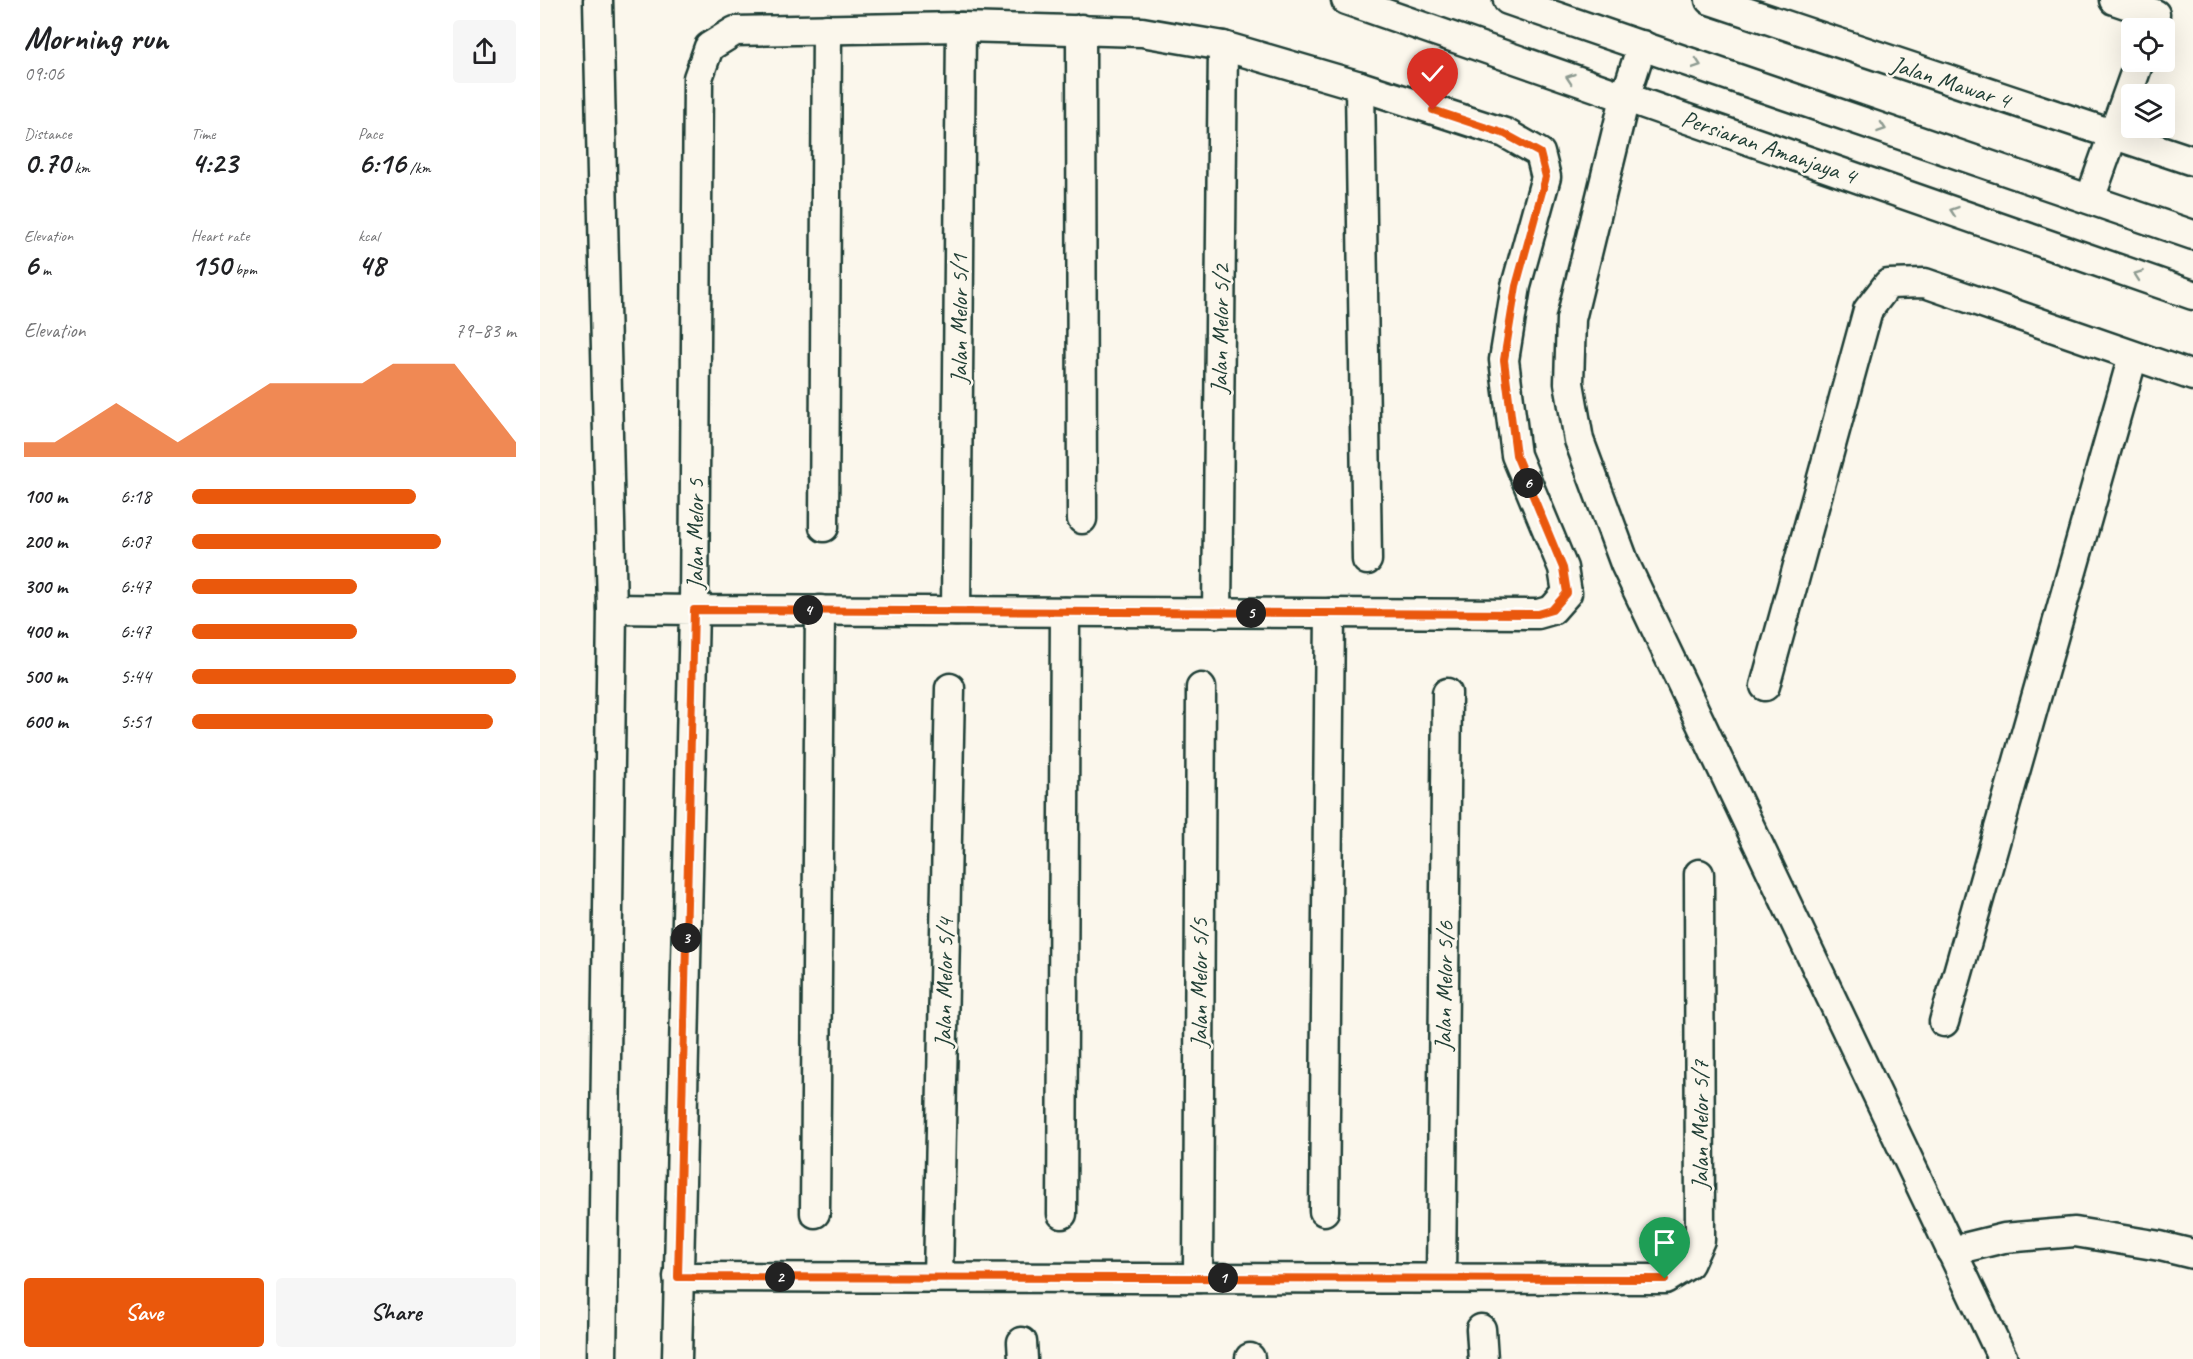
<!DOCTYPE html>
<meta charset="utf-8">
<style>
body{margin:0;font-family:Caveat,sans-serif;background:#f6f6f6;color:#202124;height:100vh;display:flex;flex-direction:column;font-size:22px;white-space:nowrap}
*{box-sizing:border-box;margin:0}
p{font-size:20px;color:#757577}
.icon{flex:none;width:33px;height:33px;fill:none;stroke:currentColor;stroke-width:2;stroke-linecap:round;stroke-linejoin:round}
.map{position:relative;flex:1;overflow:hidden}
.details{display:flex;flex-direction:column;background:#fff;width:540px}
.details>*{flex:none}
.tools{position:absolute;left:1581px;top:18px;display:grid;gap:12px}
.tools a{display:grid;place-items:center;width:54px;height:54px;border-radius:6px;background:#fff;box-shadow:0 6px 24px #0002;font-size:30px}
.pin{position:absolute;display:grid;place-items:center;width:51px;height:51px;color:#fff;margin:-62px -26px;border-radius:50% 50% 50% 0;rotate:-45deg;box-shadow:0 0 6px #0007}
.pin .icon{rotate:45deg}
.km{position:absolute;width:30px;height:30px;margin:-15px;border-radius:50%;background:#222;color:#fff;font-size:16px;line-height:30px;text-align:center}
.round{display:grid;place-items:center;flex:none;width:63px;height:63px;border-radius:6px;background:#f6f6f6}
.head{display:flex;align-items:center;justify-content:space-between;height:102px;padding:0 24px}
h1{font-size:33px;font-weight:600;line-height:45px}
.figures{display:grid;grid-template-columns:repeat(3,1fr);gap:9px;height:102px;padding:6px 24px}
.figures div{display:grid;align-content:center}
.figures b{font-size:30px;font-weight:600}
.figures small{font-size:16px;font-weight:400}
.figures p{font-size:16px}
.chart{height:168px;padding:12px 24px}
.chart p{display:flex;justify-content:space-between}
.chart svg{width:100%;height:108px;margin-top:6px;fill:#ea580c;opacity:.7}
.cta{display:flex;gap:12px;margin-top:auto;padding:12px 24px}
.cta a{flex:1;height:69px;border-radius:6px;background:#ea580c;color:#fff;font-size:24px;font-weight:600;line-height:69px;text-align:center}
.cta a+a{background:#f6f6f6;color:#202124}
ul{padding:0 24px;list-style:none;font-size:20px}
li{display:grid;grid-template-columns:96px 72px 1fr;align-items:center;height:45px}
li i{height:15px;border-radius:8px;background:#ea580c}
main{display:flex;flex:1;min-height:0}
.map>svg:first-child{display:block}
</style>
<main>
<section class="details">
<div class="head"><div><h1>Morning run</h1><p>09:06</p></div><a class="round"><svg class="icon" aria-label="share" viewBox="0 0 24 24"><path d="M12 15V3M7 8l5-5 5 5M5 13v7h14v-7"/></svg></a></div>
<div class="figures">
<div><p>Distance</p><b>0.70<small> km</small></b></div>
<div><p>Time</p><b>4:23</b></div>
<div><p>Pace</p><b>6:16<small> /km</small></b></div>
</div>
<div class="figures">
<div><p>Elevation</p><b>6<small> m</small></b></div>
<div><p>Heart rate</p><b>150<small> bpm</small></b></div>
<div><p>kcal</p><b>48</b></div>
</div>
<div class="chart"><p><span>Elevation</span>79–83 m</p>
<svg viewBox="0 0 160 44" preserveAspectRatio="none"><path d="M0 44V38L10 38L20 30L30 22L40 30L50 38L60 30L70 22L80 14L90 14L100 14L110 14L120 6L130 6L140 6L150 22L160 38V44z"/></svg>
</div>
<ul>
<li><b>100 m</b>6:18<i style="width:69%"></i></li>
<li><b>200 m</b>6:07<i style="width:77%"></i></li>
<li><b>300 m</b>6:47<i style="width:51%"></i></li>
<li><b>400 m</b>6:47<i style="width:51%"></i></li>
<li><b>500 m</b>5:44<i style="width:100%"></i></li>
<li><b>600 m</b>5:51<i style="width:93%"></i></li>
</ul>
<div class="cta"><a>Save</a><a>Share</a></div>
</section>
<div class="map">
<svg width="1653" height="1359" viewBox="0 0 1653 1359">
<rect width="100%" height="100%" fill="#fbf7ec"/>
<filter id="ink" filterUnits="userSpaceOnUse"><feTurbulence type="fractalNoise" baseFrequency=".0167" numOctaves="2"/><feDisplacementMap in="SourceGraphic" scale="12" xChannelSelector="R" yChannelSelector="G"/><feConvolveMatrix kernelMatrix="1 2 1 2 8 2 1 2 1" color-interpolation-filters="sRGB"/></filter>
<g filter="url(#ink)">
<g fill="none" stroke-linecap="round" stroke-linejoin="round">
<g stroke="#1f3d34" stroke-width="33">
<g id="minor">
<path d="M 58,0 L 72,609 L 62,1359"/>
<path d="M 806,0 L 1653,295"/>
<path d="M 968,0 L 1653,235"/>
<path d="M 1170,0 L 1653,161"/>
<path d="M 1574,0 L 1615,14"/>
<path d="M 541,29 L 542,519"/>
<path d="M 1102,45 L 1085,98 L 1031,319 L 1029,383 L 1039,440 L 1085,564 L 1463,1359"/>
<path d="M 820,86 L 827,560"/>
<path d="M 1550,199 L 1599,62"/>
<path d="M 284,527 L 287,29"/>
<path d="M 72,609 L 154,610 L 998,614 L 1012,610 L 1027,593 L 1023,568 L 976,455 L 964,360 L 976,286 L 1006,177 L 1000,153 L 965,133 L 820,86 L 683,46 L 602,32 L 421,27 L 195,31 L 169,47 L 158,78 L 154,610 L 137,1359"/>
<path d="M 416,611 L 421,27"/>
<path d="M 677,613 L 683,46"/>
<path d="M 1225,686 L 1328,310 L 1348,284 L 1385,283 L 1653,376"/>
<path d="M 1404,1022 L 1593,356"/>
<path d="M 784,1211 L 790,613"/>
<path d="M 275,1213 L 280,610"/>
<path d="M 522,1214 L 525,612"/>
<path d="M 1411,1251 L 1464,1238 L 1535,1232 L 1620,1246 L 1653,1254"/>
<path d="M 138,1277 L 1125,1279 L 1149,1264 L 1160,1240 L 1159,874"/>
<path d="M 398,1277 L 410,688"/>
<path d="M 658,1278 L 661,688"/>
<path d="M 901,1278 L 907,693"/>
<path d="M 941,1329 L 943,1359"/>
<path d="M 482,1342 L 483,1359"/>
<path d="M 710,1358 L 710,1359"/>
</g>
</g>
<use href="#minor" stroke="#fbf7ec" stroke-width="28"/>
</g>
<defs><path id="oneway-chevron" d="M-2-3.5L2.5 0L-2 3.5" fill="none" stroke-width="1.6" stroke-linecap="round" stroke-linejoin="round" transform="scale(1.5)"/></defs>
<g stroke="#8d9a90">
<use href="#oneway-chevron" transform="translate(1157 64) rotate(19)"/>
<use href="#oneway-chevron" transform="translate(1030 78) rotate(-161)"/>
<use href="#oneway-chevron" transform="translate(1342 128) rotate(19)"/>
<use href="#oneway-chevron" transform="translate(1414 211) rotate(-161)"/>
<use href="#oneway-chevron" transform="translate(1598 275) rotate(-160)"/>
</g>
</g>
<g fill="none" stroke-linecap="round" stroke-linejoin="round" filter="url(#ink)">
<g stroke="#fff" stroke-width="12">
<path id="route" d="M 893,110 L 965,134 L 1000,153 L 1006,177 L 976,286 L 964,360 L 976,455 L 1023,568 L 1027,593 L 1012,610 L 998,614 L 154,610 L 138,1277 L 1125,1279"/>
</g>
<use href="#route" stroke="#ea580c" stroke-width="8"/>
</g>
<g text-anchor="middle" stroke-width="5" stroke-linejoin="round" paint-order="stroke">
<g font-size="24" fill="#1f3d34" stroke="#fbf7ec">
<text transform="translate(1411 82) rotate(18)" y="8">Jalan Mawar 4</text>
<text transform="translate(1229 147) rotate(19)" y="8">Persiaran Amanjaya 4</text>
<text transform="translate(419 319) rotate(-90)" y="8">Jalan Melor 5/1</text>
<text transform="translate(680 329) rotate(-89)" y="8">Jalan Melor 5/2</text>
<text transform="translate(155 534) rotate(-90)" y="8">Jalan Melor 5</text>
<text transform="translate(404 983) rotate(-89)" y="8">Jalan Melor 5/4</text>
<text transform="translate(659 983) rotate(-90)" y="8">Jalan Melor 5/5</text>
<text transform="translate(904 986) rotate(-89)" y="8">Jalan Melor 5/6</text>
<text transform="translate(1160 1125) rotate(-90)" y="8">Jalan Melor 5/7</text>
</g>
</g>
</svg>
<div class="tools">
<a><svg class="icon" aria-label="locate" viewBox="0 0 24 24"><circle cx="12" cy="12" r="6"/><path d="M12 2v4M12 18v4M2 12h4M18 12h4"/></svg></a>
<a><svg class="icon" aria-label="layers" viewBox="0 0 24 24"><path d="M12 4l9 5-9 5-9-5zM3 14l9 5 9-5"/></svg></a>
</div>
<div class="pin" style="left:1125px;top:1279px;background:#1e9e55"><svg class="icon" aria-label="arrive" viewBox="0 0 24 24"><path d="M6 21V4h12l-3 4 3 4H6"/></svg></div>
<div class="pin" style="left:893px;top:110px;background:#d93025"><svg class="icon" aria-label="check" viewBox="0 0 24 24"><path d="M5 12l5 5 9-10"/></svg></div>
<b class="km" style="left:683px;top:1278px">1</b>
<b class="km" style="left:240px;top:1277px">2</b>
<b class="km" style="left:146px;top:938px">3</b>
<b class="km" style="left:268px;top:610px">4</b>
<b class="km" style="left:711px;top:613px">5</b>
<b class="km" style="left:988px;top:483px">6</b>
</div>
</main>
